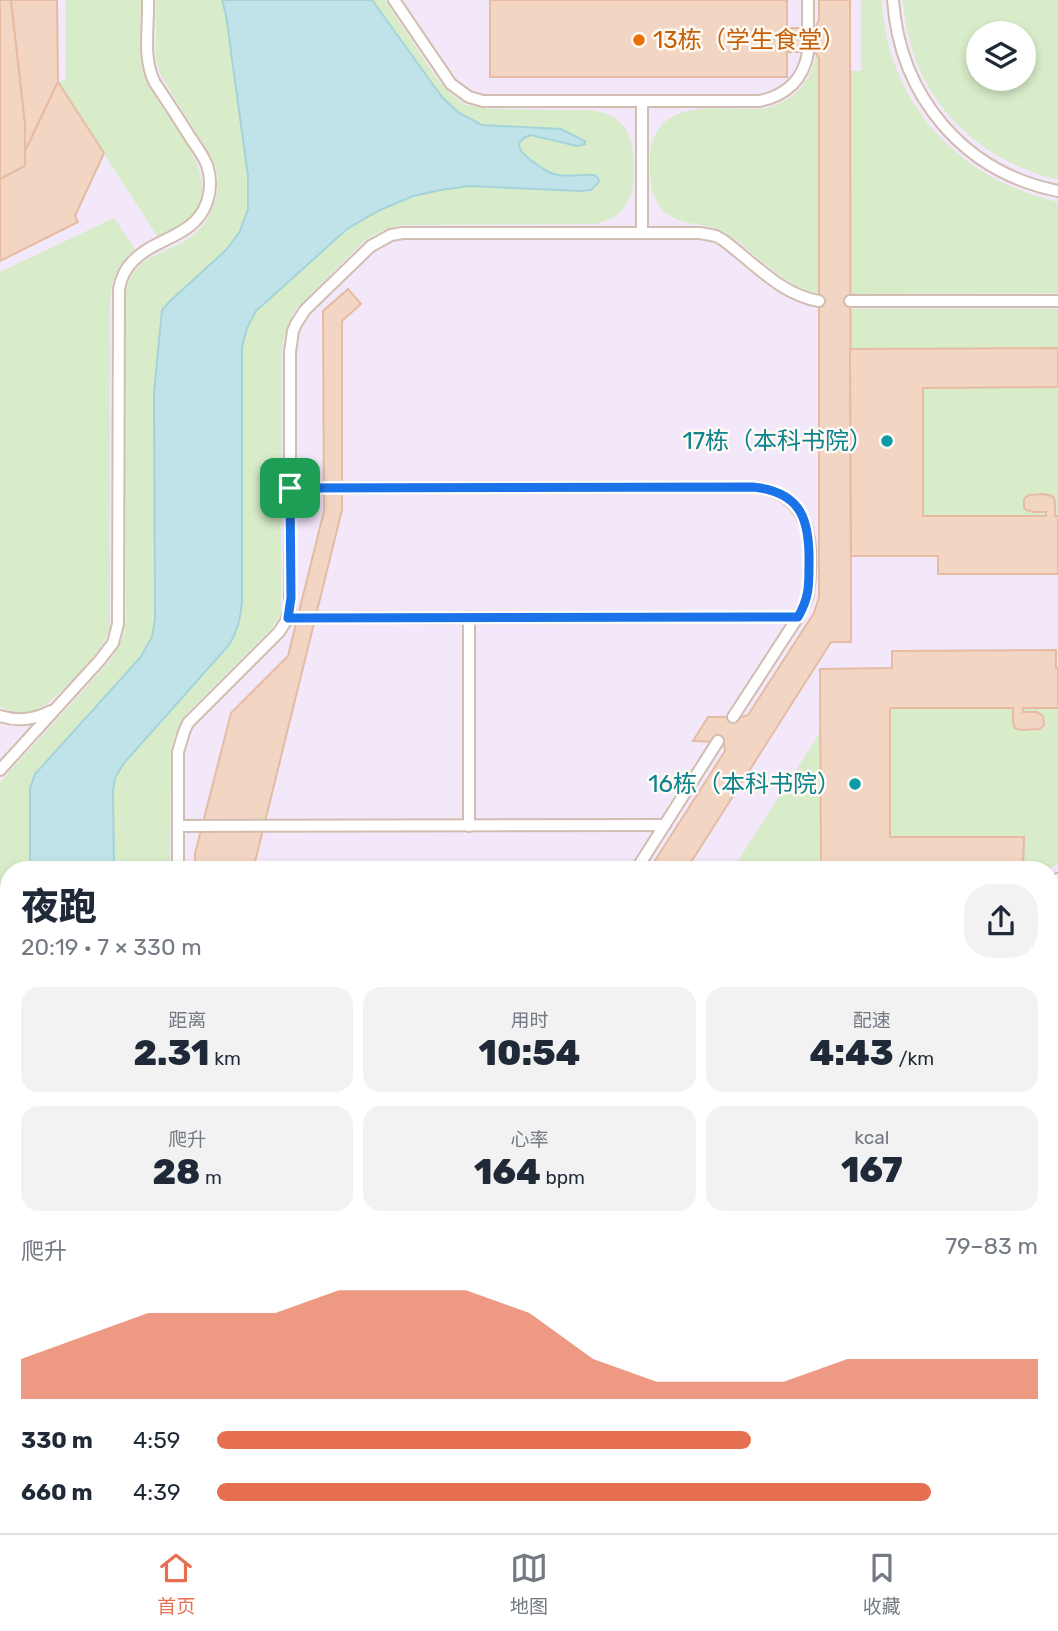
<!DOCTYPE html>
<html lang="zh">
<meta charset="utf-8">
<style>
body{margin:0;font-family:Rubik,"Noto Sans SC",sans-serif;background:#f2f2f3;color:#1f2937;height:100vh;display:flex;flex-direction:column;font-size:26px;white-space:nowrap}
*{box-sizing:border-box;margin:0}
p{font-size:23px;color:#747a83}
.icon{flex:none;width:38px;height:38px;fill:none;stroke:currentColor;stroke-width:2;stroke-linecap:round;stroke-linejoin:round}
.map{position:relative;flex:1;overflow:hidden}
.side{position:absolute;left:0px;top:861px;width:1059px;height:672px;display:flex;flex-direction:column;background:#fff;border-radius:28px 28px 0 0;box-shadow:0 4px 10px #0003}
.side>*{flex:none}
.controls{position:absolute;left:966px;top:21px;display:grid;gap:14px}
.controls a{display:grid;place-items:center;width:70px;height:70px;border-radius:50%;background:#fff;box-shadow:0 4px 10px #0003;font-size:35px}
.pin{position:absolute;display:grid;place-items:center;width:60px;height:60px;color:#fff;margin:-30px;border-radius:14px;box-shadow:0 4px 10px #0006}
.round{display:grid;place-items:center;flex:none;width:74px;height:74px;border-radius:28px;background:#f2f2f3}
.overview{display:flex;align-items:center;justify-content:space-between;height:119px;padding:0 21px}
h1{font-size:38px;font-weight:800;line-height:52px}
.metrics{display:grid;grid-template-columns:repeat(3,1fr);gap:10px;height:119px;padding:7px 21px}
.metrics div{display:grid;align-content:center;border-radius:18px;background:#f2f2f3;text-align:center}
.metrics b{font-size:35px;font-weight:800}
.metrics small{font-size:19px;font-weight:400}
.metrics p{font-size:19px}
.chart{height:196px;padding:14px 21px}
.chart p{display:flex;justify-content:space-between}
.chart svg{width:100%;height:126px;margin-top:7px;fill:#e76f51;opacity:.7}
ul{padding:0 21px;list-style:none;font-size:23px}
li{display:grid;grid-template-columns:112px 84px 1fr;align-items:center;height:52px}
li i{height:18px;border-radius:9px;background:#e76f51}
.menu{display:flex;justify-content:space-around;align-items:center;height:98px;border-top:2px solid #e0e1e3;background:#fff;font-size:19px;color:#747a83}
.menu a{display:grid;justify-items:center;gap:4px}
.menu .selected{color:#e76f51}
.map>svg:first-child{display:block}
</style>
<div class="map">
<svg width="1058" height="1533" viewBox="0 0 1058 1533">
<rect width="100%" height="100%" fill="#fdf6ec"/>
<path fill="#f3e8fa" d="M 0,0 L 929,0 L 971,99 L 1058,125 L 1058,912 L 1050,917 L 1050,870 L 9,870 L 9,1524 L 835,1524 L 834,1533 L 0,1533 Z"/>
<g fill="#d8ecc9" fill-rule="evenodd">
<path d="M 66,0 L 141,0 C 141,23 137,54 144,75 C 147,85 154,94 159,103 C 179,134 228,188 186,221 C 177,227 167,231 157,236 L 58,82 L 66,80 Z"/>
<path d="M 156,0 L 222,0 L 226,15 L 248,176 L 248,209 L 240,231 L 227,249 L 168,303 L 162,310 L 154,393 L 154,629 L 149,644 L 140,658 L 39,768 L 30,788 L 30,870 L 9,870 L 9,1095 L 0,1100 L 0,782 L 108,663 C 119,649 124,637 126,620 L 125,300 C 128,258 156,258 186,240 C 213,223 225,190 213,160 L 160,74 L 156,59 Z"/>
<path d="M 372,0 L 385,0 L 437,79 L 452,95 L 467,105 L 490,109 L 592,110 C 627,116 634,137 634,170 C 634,186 632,199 621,211 C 614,218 605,221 596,224 L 404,225 C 387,227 375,233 362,243 L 296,309 C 288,322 285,333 282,347 L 281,613 L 273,627 L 188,712 L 179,725 L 171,749 L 170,870 L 114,870 L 113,791 L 115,778 L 124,763 L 229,645 L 238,626 L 242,601 L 242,347 C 246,328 253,312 268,299 L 347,229 L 365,217 L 390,205 L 413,196 L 441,190 L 469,186 L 585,191 L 597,176 C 583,173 566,179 552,174 C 547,172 543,168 538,165 C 527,157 506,143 531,135 L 577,146 L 582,146 L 585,143 L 584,141 L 561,129 L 482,125 L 460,113 L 442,97 L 434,86 Z"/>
<path d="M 861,0 L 882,0 C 887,104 959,179 1058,202 L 1058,293 L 850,294 L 850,71 L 861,71 Z"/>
<path d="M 903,0 L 1058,0 L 1058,180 C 970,158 909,92 903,0 ZM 978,33 L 1024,33 L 1024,79 L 978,79 Z"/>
<path d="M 816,53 L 819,59 L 819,293 C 787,289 760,258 735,239 C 727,234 720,229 711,227 C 695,223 680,224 666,213 C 653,202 650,186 650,169 C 650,161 649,151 652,143 C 664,102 710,109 744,109 C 750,109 758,109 765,108 C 777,106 789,99 798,91 C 808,80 814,68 816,53 Z"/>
<path d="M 114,218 L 135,249 C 118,263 111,280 110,301 L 110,627 C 108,632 107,637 104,642 C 95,657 53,703 38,709 C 25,715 12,712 0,707 L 0,272 Z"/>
<path d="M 850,309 L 1058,309 L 1058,348 L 850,349 Z"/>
<path d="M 1058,387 L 1058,516 L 1055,516 L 1054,498 C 1046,493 1031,491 1024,499 L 1024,507 L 1033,512 L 1046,512 L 1046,516 L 923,516 L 923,388 Z"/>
<path d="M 890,708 L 1013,708 L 1013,722 L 1015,728 C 1024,731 1035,732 1043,728 L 1045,722 L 1043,716 L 1037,712 L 1023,712 L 1023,708 L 1058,708 L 1058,864 L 1047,870 L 1023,870 L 1023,837 L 890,837 Z"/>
<path d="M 821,731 L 821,870 L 732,870 Z"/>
<path d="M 1058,895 L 1058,1533 L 809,1533 L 809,1524 L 1050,1524 L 1050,899 Z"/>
<path d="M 0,1220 L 9,1223 L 9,1261 L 0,1259 Z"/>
<path d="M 67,1524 L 234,1524 L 229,1533 L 67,1533 Z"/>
<path d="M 268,1524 L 782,1524 L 781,1533 L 263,1533 Z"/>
</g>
<g fill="#bfe3e8" stroke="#a5d3da" stroke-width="2">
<path d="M 222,0 L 372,0 L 434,86 L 442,97 L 459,113 L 482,125 L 561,129 L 585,141 L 585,144 L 577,146 L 531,135 C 505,144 528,158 539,166 C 544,169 549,173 554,174 C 567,178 582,174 594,175 L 598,178 L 599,182 L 591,190 L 579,191 L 469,186 L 441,190 L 413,196 L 378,211 L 347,229 L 256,311 L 247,328 L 242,347 L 242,601 C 241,618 238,631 229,645 L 124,763 L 115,778 L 113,791 L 114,870 L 30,870 L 30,788 L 35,774 L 140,658 L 152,637 L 155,619 L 154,393 L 162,310 L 168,303 L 227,249 L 240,231 L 248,209 L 248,176 L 226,15 Z"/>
<path d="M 9,1095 L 9,1223 L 0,1220 L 0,1100 Z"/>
</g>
<g fill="#f3d5c3" stroke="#e6bba3" stroke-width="2">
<path d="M 0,0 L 11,0 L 25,123 L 25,166 L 0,179 Z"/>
<path d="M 11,0 L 57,0 L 58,82 L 25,151 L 25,123 Z"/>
<rect x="490" y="0" width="297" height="77"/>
<path d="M 819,0 L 850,0 L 851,642 L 831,642 L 686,870 L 649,870 L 725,751 L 724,744 L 721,742 L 693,741 L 708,717 L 742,717 L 748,715 L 814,613 L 819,597 L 819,59 L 817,55 L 813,52 L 787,52 L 787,28 L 815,28 L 819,20 Z"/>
<path d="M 58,82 L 104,153 L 75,216 L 78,222 L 0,261 L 0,179 L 25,166 L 25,151 Z"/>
<path d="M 348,289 L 361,304 L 342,321 L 342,510 L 253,870 L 195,870 L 195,854 L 231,713 L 288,656 L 324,511 L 323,311 Z"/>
<path d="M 1058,348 L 1058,387 L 923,388 L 923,516 L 1046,516 L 1046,512 L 1033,512 L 1026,510 L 1024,507 L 1024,499 L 1029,495 L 1044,494 L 1052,496 L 1054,498 L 1055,502 L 1055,516 L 1058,516 L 1058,574 L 938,574 L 938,556 L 851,556 L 850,349 Z"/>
<path d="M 1056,650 L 1056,668 L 1058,668 L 1058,708 L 1023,708 L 1023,712 L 1037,712 L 1043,716 L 1044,725 L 1040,729 L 1021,730 L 1015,728 L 1013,722 L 1013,708 L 890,708 L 890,837 L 1024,837 L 1023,870 L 821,870 L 820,669 L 892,668 L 892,651 Z"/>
<path d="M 9,1379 L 9,1415 L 0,1415 L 0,1380 Z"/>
<rect x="0" y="1415" width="9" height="72"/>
<path d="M 234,1524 L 268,1524 L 263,1533 L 232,1533 Z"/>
</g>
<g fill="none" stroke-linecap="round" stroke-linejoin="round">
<g stroke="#d1beb0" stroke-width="14">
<g id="service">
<path d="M 394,0 L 451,84 L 469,97 L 483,101 L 759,101 C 786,96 804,79 808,52"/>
<path d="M 808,0 L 808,28"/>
<path d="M 893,0 C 900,96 963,172 1058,191"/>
<path d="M 642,102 L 642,233"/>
<path d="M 850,301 L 1058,301"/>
<path d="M 290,488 L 753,487 C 814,493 814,546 808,594 L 806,601 L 798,617 L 733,717"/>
<path d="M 469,617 L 469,826"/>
<path d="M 287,618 L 798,617"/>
<path d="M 0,716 C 18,722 34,720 51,711"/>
<path d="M 0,770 L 100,660 L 113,643 L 118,624 L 119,289 C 121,278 125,269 133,261 C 156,237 195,237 207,202 C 211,190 211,177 207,165 C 203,155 196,146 190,137 C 179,119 167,101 155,83 C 142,59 149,26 148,0"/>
<path d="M 178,826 L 665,825"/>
<path d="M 178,870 L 178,752 L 184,732 L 188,723 L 279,632 L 286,621 L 290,607 L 290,352 L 293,331 L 296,324 L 305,310 L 371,246 L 391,235 L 403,233 L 700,233 L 716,236 L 723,240 C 753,262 781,295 819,301"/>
<path d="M 636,870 L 718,741"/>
<path d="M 1050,884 L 1058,879"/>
<path d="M 795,1533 L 796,1524"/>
</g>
</g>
<use href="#service" stroke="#fff" stroke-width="10"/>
</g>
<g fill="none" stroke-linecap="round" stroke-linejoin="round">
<g stroke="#fff" stroke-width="14">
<path id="route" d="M 753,487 C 803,492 810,522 809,565 C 809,586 809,598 798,617 L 288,618 L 291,598 L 290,488 Z"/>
</g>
<use href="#route" stroke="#1a73e8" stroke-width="9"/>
</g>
<circle fill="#e8710a" stroke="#fffaf3" stroke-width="2.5" cx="639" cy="40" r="7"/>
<g fill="#0f9aa8" stroke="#fffaf3" stroke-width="2.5">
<circle cx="887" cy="441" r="7"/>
<circle cx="855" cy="784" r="7"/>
</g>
<g text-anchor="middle" stroke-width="5" stroke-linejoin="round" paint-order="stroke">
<g font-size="24" fill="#c56008" stroke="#fffaf3" text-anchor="start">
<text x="653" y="48">13栋（学生食堂）</text>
</g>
<g font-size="24" fill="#0d838f" stroke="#fffaf3" text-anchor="end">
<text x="873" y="449">17栋（本科书院）</text>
<text x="841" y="792">16栋（本科书院）</text>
</g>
</g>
</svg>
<div class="controls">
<a><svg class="icon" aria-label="layers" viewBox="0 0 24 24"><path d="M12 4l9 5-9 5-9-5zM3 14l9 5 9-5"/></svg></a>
</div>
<div class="pin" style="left:290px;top:488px;background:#1e9e55"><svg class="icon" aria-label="arrive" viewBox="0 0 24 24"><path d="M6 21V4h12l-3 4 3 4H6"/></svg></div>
<section class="side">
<div class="overview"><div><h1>夜跑</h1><p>20:19 · 7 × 330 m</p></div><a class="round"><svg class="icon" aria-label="share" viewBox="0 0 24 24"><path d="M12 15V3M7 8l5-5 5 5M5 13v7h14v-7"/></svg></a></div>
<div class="metrics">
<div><p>距离</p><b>2.31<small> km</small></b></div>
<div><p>用时</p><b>10:54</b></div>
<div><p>配速</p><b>4:43<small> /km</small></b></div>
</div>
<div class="metrics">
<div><p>爬升</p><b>28<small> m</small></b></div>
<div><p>心率</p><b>164<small> bpm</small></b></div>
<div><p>kcal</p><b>167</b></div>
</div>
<div class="chart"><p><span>爬升</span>79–83 m</p>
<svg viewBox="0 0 160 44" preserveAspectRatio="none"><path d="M0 44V30L10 22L20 14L30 14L40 14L50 6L60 6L70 6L80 14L90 30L100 38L110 38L120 38L130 30L140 30L150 30L160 30V44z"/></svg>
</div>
<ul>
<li><b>330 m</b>4:59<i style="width:65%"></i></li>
<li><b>660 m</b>4:39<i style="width:87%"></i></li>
</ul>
</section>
</div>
<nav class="menu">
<a class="selected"><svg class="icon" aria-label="home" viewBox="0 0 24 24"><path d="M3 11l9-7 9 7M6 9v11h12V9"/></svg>首页</a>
<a><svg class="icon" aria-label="map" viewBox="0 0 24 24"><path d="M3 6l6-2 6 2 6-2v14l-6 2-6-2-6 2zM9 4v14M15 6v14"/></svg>地图</a>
<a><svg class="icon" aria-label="saved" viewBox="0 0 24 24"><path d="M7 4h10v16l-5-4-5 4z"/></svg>收藏</a>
</nav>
